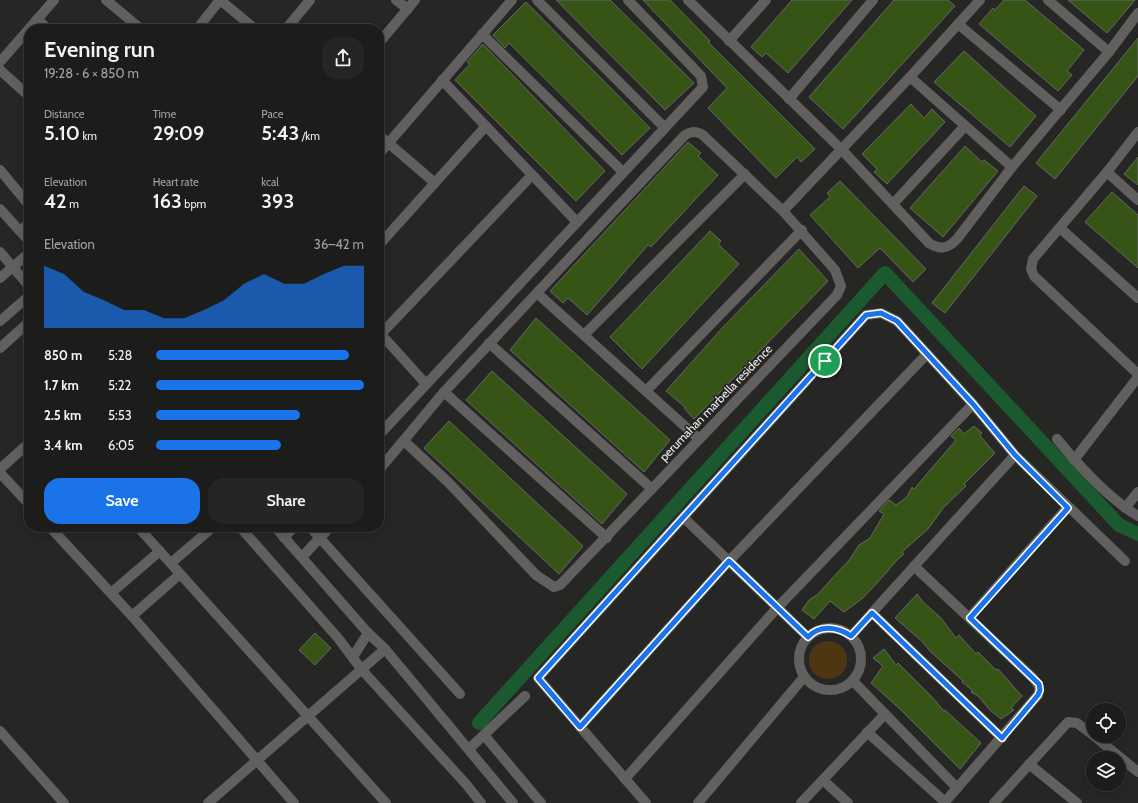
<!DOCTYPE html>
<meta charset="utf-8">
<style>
body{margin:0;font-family:Cabin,sans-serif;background:#252624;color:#f1f3f6;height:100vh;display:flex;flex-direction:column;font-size:15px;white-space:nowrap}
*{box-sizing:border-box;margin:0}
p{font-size:13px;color:#a0a2a3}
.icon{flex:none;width:22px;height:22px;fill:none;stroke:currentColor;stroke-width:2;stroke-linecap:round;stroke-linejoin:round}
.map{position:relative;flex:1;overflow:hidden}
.side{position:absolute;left:24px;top:24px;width:360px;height:508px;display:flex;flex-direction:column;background:#1c1d1b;border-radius:16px;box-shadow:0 2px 10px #0003,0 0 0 1px #3a3b3a}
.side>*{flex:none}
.tools{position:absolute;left:1086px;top:703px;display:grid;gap:8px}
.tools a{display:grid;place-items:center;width:40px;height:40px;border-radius:50%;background:#1c1d1b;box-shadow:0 2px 10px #0003,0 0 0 1px #3a3b3a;font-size:20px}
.pin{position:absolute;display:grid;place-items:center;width:34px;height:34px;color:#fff;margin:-17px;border:2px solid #fff;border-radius:50%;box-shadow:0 1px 4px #0007}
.round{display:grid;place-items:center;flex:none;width:42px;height:42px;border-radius:16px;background:#252624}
.headline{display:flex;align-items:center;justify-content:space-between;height:68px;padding:0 20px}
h1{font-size:22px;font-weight:600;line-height:30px}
.metrics{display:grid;grid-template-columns:repeat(3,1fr);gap:6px;height:68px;padding:4px 20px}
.metrics div{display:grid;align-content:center}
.metrics b{font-size:20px;font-weight:600}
.metrics small{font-size:11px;font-weight:400}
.metrics p{font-size:11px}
.chart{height:112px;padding:8px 20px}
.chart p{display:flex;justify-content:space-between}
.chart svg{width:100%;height:72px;margin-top:4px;fill:#1a73e8;opacity:.7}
.action{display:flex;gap:8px;margin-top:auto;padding:8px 20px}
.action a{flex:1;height:46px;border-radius:16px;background:#1a73e8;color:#fff;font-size:16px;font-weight:600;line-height:46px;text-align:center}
.action a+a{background:#252624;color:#f1f3f6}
ul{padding:0 20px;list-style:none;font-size:13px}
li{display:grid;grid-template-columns:64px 48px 1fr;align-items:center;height:30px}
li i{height:10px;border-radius:5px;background:#1a73e8}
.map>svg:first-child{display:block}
</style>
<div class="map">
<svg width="1138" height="803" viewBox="0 0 1138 803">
<rect width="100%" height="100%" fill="#262724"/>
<circle fill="#4e3611" cx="828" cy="660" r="19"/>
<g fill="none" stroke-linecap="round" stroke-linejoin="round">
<path stroke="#1b5a2f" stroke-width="14" d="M 479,723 L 885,273 L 1119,525 L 1138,534"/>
</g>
<g fill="#365416" stroke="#666765">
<path d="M 556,0 L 610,0 L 694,83 L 665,110 Z"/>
<path d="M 643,0 L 670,0 L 710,41 L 708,42 L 815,149 L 801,162 L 797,157 L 776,178 L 708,108 L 727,88 Z"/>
<path d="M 792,0 L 852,0 L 788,73 L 766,53 L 762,57 L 751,47 Z"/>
<path d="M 894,0 L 948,0 L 955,6 L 843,129 L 809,97 Z"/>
<path d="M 1004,0 L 1025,0 L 1084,50 L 1067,71 L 1072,75 L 1058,91 L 979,24 L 993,8 L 995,10 Z"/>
<path d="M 1068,0 L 1135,0 L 1107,33 Z"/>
<path d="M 526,2 L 650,128 L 622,155 L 509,43 L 505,48 L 493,35 Z"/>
<path d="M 1138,38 L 1138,76 L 1055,179 L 1036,163 Z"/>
<path d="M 483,44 L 605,171 L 576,201 L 455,80 L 470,64 L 467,62 Z"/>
<path d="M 964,51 L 1036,116 L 1010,147 L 934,82 Z"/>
<path d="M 911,104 L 924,118 L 932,109 L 945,122 L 887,184 L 874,172 L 877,169 L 862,154 Z"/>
<path d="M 688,142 L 701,153 L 698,156 L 718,175 L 651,247 L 648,245 L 587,315 L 568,298 L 563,303 L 550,291 Z"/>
<path d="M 965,146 L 982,162 L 984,160 L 998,171 L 943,237 L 910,208 Z"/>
<path d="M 1138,157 L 1138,185 L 1124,174 Z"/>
<path d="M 840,181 L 926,269 L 913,282 L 880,248 L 858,268 L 810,215 L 830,197 L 827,193 Z"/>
<path d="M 1024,186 L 1037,196 L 945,313 L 932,303 Z"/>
<path d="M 1112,192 L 1138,215 L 1138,268 L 1085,222 Z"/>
<path d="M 710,231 L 721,241 L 718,244 L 739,264 L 642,369 L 610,337 Z"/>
<path d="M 799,249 L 828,281 L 694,419 L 684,408 L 685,407 L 666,391 L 724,326 Z"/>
<path d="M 536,318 L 670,440 L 644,472 L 510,350 Z"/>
<path d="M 492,371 L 627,494 L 602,524 L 466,400 Z"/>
<path d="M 449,421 L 583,546 L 559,574 L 424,448 Z"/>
<path d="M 974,426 L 982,433 L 980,436 L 995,453 L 964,484 L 966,486 L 944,507 L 928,529 L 902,552 L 904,554 L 897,560 L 886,573 L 863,598 L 844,612 L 830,601 L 814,619 L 802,610 L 809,600 L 817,595 L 850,559 L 859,545 L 870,538 L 884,514 L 879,511 L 889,500 L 896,505 L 907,497 L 912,487 L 914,489 L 956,440 L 951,436 L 959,428 L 964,434 Z"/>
<path d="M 917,594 L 923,602 L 941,618 L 956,638 L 959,635 L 976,654 L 978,652 L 996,670 L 998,669 L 1022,696 L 1011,708 L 1014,710 L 1001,719 L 990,710 L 978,696 L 971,692 L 973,691 L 962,682 L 963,681 L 931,652 L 924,644 L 924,643 L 895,618 Z"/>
<path d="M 315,633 L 331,648 L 315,665 L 299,650 Z"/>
<path d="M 884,649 L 896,665 L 898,663 L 933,698 L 944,711 L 945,710 L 981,743 L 960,769 L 900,709 L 871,683 L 883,666 L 873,658 Z"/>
</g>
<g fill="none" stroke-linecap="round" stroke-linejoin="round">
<g stroke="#61605f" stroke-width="10">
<path d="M 106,0 L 141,29"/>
<path d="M 396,0 L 408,9"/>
<path d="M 537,0 L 665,128"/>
<path d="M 688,0 L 842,150 L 929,243 C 940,250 948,249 957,239 L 1012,167 L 1109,52 L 1138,13"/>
<path d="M 1048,0 L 1109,52"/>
<path d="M 37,19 L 48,29"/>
<path d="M 958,24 L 1061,110"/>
<path d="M 197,29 L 220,0 L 255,29"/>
<path d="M 286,29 L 310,0"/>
<path d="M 482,34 L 623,172"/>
<path d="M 729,41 L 766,0"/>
<path d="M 379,43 L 415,0"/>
<path d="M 0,62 L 54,0"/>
<path d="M 0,70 L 29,96"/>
<path d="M 910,77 L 1012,167"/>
<path d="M 442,80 L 577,222"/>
<path d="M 789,99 L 873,0"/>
<path d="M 1138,132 L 1107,172 L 1033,259 L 1031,269 L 1034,276 L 1138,374"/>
<path d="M 379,135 L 435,183"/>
<path d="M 379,154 L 512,0"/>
<path d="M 0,170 L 29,205"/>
<path d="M 1107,172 L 1138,200"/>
<path d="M 893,204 L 965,126"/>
<path d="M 0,209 L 29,241"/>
<path d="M 783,211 L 910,77 L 980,0"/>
<path d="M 1060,228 L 1138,298"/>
<path d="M 20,231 L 29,223"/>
<path d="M 379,245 L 486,126"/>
<path d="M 0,252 L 29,286"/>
<path d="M 0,278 L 29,253"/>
<path d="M 537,293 L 699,439"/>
<path d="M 0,321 L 29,296"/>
<path d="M 379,332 L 426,384"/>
<path d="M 381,334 L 532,175"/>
<path d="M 584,335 L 745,174"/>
<path d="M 489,343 L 652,489"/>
<path d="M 0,348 L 29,322"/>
<path d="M 646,391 L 802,230"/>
<path d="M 444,392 L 607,538"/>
<path d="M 379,435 L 703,87 L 701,76 L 628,0"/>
<path d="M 1057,439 C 1079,466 1108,498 1138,516"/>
<path d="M 1074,460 L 1138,377"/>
<path d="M 0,469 L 29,443"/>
<path d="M 379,470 L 444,392 L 685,135 C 692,131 696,131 703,135 L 783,211 L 835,270 L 841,286 L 837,295 L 560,585 L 554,587 L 536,575 L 448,482 L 404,441"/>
<path d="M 0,473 L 29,504"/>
<path d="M 1125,508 L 1138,492"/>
<path d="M 684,518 L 808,637"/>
<path d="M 50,527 L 132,616 L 294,803"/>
<path d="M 138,527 L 386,803"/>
<path d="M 240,527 L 338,638 L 362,670 L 466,784 L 481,803"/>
<path d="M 275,527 L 368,633 L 385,649 L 513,803"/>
<path d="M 310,527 L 460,694"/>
<path d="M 284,538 L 294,527"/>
<path d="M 302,557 L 330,527"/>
<path d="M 171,563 L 213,527"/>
<path d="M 914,566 L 1033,678 C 1038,684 1041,687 1038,695 L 944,803"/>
<path d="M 111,593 L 160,551"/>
<path d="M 872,613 L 1002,738"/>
<path d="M 132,616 L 180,574"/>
<path d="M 970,617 L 1068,507"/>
<circle cx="830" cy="659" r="31"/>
<path d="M 851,636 L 1015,455"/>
<path d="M 353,657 L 368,633"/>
<path d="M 853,681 L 957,788"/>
<path d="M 580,727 L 729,561 L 927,354"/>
<path d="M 0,731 L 64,803"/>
<path d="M 867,732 L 945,802"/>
<path d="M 484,735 L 541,803"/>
<path d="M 1094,736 L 1138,772"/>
<path d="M 469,749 L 525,696"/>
<path d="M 1029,764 L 1077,803"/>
<path d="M 625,779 L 777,608 L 973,404"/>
<path d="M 823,780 L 848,803"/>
<path d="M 208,803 L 385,649"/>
<path d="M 646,803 L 538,678 L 866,315 L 881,313 L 897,321 L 973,404 L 1015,455 L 1125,561"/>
<path d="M 698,803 L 804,677"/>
<path d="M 801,803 L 885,714"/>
<path d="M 994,803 L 1068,722 L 1077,723 L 1093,735"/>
</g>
</g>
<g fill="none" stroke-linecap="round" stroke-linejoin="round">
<g stroke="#fff" stroke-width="8">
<path id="route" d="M 881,313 L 897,321 L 973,404 L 1015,455 L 1068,508 L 970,618 L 1039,684 L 1040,690 L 1038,695 L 1002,738 L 872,613 L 851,636 C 838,627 820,624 808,637 L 729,561 L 580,727 L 538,678 L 866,315 Z"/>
</g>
<use href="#route" stroke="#1a73e8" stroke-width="5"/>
</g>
<g text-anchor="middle" stroke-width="3" stroke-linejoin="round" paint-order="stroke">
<g font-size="12" fill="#ededec" stroke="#262724">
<text transform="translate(716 403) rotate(-46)" y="4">perumahan marbella residence</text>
</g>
</g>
</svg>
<div class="tools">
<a><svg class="icon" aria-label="locate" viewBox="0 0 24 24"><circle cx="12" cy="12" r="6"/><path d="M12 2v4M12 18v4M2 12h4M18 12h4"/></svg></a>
<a><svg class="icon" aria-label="layers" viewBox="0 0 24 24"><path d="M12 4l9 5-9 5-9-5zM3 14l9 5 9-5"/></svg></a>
</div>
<div class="pin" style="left:825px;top:361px;background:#1e9e55"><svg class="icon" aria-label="arrive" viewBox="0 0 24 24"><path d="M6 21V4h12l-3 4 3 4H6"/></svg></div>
<section class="side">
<div class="headline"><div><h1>Evening run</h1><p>19:28 · 6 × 850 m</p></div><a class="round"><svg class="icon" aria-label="share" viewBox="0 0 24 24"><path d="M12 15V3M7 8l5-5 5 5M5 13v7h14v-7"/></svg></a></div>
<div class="metrics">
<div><p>Distance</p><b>5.10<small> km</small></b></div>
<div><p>Time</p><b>29:09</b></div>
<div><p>Pace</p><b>5:43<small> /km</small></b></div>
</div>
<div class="metrics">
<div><p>Elevation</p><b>42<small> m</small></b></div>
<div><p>Heart rate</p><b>163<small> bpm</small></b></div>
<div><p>kcal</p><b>393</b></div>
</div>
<div class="chart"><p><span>Elevation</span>36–42 m</p>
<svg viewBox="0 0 160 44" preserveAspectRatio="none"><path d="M0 44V6L10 11L20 22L30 27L40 33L50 33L60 38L70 38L80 33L90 27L100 17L110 11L120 17L130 17L140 11L150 6L160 6V44z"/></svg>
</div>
<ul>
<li><b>850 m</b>5:28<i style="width:93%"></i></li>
<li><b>1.7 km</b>5:22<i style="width:100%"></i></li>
<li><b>2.5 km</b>5:53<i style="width:69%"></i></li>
<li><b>3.4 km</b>6:05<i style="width:60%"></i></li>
</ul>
<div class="action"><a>Save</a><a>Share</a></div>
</section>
</div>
